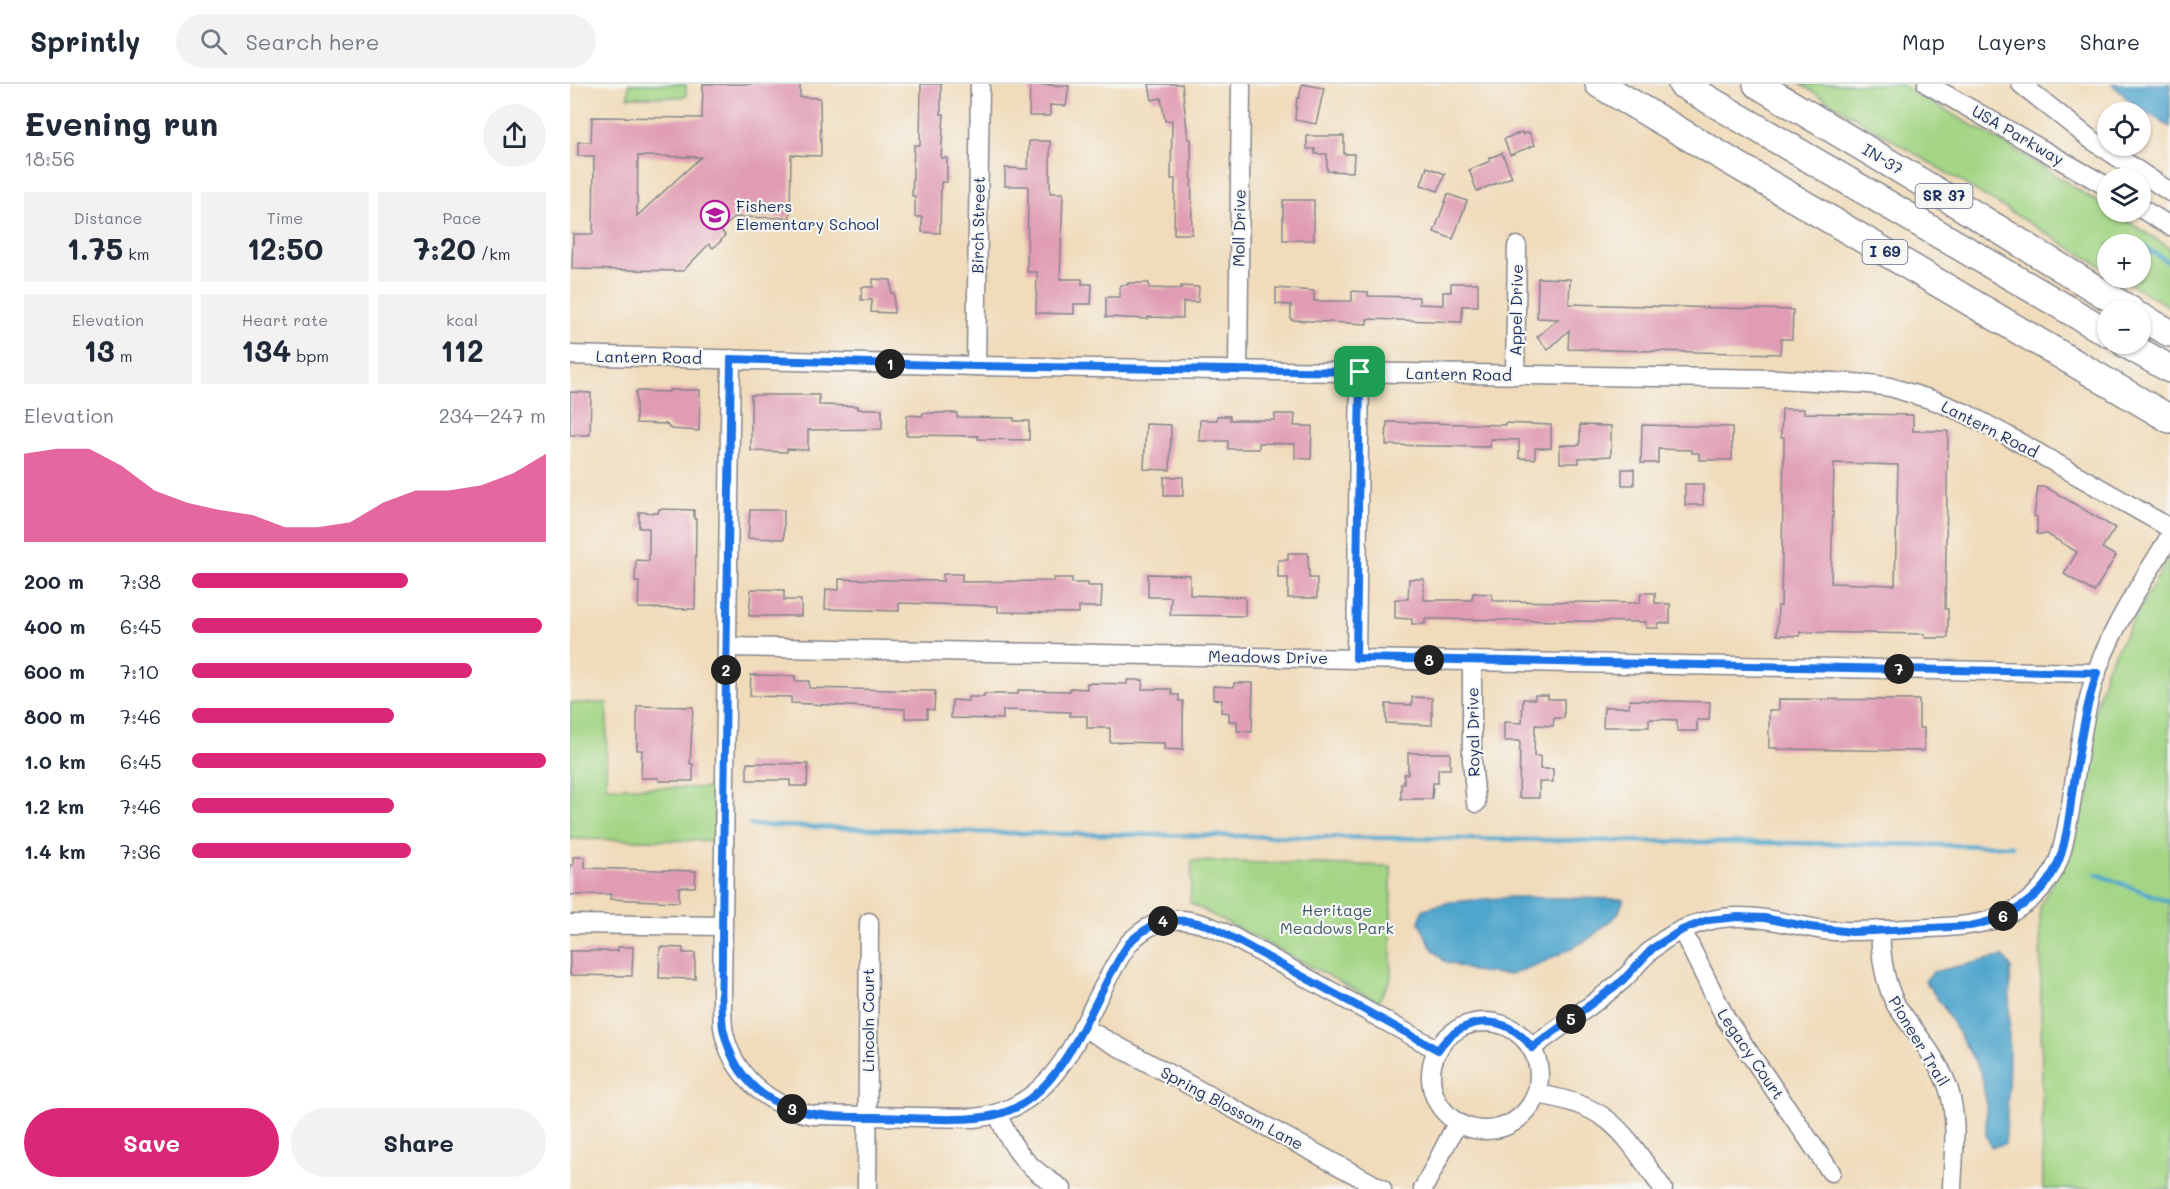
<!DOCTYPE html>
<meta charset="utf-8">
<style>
body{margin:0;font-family:Mali,sans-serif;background:#f2f2f3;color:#1f2937;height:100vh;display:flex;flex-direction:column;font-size:22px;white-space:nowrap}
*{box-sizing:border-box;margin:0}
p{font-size:20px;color:#747a83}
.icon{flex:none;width:33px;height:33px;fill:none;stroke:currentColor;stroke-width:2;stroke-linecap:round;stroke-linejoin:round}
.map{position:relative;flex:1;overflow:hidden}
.side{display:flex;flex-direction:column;background:#fff;width:570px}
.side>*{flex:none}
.controls{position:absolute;left:1527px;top:18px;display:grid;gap:12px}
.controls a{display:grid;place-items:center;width:54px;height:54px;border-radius:50%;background:#fff;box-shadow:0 2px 4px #0004;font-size:30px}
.pin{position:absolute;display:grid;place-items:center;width:51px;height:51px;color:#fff;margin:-26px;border-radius:12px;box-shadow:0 3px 9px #0006}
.km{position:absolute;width:30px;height:30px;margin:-15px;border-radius:50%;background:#222;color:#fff;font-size:16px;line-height:30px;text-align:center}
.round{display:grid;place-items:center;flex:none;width:63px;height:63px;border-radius:32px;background:#f2f2f3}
.headline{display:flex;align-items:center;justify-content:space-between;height:102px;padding:0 24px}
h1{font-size:33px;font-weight:700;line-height:45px}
.figures{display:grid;grid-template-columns:repeat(3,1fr);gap:9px;height:102px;padding:6px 24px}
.figures div{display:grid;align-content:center;border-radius:0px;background:#f2f2f3;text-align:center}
.figures b{font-size:30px;font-weight:700}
.figures small{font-size:16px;font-weight:400}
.figures p{font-size:16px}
.chart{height:168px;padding:12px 24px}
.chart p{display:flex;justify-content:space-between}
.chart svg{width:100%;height:108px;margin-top:6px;fill:#db2777;opacity:.7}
.primary-button{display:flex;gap:12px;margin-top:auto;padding:12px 24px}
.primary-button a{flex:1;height:69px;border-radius:36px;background:#db2777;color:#fff;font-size:24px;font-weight:700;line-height:69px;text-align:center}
.primary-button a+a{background:#f2f2f3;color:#1f2937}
ul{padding:0 24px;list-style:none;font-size:20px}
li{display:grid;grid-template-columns:96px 72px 1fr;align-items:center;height:45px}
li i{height:15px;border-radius:8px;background:#db2777}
header{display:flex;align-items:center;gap:36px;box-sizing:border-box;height:84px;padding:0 30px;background:#fff;border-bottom:2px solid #e0e1e3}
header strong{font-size:28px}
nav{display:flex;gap:33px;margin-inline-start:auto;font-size:21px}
.search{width:420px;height:54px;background:#f2f2f3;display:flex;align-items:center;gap:15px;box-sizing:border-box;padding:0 21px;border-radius:33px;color:#747a83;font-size:22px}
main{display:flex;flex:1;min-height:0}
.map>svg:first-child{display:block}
</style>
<header>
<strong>Sprintly</strong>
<div class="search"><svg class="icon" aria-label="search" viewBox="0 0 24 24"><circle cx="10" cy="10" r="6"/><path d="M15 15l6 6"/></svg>Search here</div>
<nav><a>Map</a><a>Layers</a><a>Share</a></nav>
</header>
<main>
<section class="side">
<div class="headline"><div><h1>Evening run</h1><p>18:56</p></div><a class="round"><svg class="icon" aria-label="share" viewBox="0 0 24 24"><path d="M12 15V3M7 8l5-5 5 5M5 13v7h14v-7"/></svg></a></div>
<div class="figures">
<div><p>Distance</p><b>1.75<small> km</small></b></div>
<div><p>Time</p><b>12:50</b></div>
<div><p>Pace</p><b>7:20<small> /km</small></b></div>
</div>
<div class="figures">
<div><p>Elevation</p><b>13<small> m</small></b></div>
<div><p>Heart rate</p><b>134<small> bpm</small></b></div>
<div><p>kcal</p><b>112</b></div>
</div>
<div class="chart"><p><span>Elevation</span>234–247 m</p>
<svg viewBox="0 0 160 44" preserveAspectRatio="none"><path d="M0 44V8L10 6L20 6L30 13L40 23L50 28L60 31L70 33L80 38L90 38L100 36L110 28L120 23L130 23L140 21L150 16L160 8V44z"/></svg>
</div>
<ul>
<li><b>200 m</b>7:38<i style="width:61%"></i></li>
<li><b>400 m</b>6:45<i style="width:99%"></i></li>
<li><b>600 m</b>7:10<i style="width:79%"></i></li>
<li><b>800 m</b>7:46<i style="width:57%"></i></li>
<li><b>1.0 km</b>6:45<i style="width:100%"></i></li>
<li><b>1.2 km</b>7:46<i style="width:57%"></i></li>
<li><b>1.4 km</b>7:36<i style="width:62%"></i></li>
</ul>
<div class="primary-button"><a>Save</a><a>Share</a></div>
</section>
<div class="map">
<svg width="1600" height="1105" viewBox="0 0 1600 1105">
<rect width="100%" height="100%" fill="#f6f6f2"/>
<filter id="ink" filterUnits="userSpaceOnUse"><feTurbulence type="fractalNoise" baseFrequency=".0167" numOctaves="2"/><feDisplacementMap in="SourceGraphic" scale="12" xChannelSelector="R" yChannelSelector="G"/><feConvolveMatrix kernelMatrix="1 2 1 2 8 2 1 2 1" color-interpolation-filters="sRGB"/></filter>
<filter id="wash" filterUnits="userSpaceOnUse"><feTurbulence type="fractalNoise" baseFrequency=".008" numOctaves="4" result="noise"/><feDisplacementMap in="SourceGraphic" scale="24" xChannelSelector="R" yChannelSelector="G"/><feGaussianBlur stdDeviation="1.35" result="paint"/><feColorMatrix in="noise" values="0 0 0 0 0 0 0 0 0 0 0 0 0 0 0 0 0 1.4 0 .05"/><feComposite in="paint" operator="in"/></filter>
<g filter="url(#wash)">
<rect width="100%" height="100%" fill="#f0dbba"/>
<g fill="#a3d584" stroke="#5f8271" stroke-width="1.5">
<path d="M 59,0 L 116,0 L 116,13 L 58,13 Z"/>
<path d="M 1230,0 L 1330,0 L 1452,70 L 1537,124 L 1538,128 L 1543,128 L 1600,164 L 1600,223 L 1550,194 L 1570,194 L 1570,160 L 1538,160 L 1537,186 Z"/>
<path d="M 1599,473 L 1600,1105 L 1473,1105 L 1470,822 L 1503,757 L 1522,638 L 1537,583 Z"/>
<path d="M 0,619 L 37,619 L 36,703 L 145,704 L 145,757 L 0,755 Z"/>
<path d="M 622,777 L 821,782 L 821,894 L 808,918 L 620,819 Z"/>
</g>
<g fill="#4fa6cc" stroke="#356a95" stroke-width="1.5">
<path d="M 1542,0 L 1600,0 L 1600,43 L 1563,20 Z"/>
<path d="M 942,813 L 1054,815 L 1048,830 L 1019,855 L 976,877 L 940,891 L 902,887 L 874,877 L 861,863 L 849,838 L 853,825 L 880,818 Z"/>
<path d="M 1433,872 L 1441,883 C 1437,942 1441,1001 1435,1060 L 1421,1063 L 1416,1051 L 1416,1017 L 1411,988 L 1372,921 L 1355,897 L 1363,888 Z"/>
</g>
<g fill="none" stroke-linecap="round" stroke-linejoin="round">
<g stroke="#4fa6cc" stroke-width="4.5">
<path d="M 1573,162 L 1600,179"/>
<path d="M 180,741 L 432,749 L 1442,762"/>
<path d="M 1526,790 L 1600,818"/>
</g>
</g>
<g id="blocks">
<g fill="#e09cb3" fill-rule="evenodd">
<path d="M 133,0 L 230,0 L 230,13 L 250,14 L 251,72 L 221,71 L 220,134 L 165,133 L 151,146 L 155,151 L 150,158 L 143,164 L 139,160 L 113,187 L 2,185 L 3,150 L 23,150 L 24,72 L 8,72 L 8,58 L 21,58 L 22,33 L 132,34 ZM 68,72 L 131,73 L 67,132 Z"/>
<path d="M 351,0 L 371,0 L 371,30 L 374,30 L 371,74 L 377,74 L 377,98 L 371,98 L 370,149 L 352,148 L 352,133 L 345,133 L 345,112 L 342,112 L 344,61 L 350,61 Z"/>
<path d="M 460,0 L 499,2 L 496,22 L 480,21 L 480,32 L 459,32 Z"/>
<path d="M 579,0 L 612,0 L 618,55 L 621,55 L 622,150 L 604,150 L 605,95 L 601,95 L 602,36 L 595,37 L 591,14 L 582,16 Z"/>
<path d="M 732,0 L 754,4 L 746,40 L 725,36 L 727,14 L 729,14 Z"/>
<path d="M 952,48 L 953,51 L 959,48 L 965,61 L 940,71 L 934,55 Z"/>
<path d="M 737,52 L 774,52 L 774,70 L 784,70 L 783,88 L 757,87 L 757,70 L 745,70 L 745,65 L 737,65 Z"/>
<path d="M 459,57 L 480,57 L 480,109 L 493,109 L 490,195 L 512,195 L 512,200 L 522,200 L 521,220 L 504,220 L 504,230 L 466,229 L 467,188 L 457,188 L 458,102 L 435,102 L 435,84 L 458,85 Z"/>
<path d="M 932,69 L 942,93 L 907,107 L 899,86 L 920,77 L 919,74 Z"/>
<path d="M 857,83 L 875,90 L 868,107 L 851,101 Z"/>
<path d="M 878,110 L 897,117 L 883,155 L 864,148 Z"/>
<rect x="713" y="116" width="31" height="40"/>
<path d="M 968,194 L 1000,195 L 999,220 L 1223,226 L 1222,255 L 1211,255 L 1210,270 L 998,265 L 999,246 L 978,266 L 967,253 L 988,235 L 967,234 Z"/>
<path d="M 303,195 L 321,196 L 321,209 L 324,209 L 324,229 L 301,228 L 302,216 L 291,216 L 292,203 L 303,203 Z"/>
<path d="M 558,199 L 579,199 L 579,204 L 611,205 L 611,202 L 629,203 L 628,218 L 613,218 L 613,234 L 578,233 L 578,235 L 536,233 L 536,213 L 550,213 L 550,201 L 558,201 Z"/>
<path d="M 881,199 L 908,199 L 908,222 L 892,222 L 892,238 L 797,235 L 797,240 L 721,236 L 721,221 L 706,220 L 706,204 L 744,207 L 744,217 L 782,217 L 782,207 L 798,208 L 798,212 L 849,213 L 849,220 L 873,221 L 873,208 L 881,208 Z"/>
<path d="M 99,306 L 130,306 L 129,347 L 101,345 L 96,340 L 66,339 L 66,307 L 99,308 Z"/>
<path d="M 0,308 L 21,309 L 20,351 L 0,351 Z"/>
<path d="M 181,311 L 249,311 L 249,321 L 288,322 L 288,325 L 312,325 L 312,345 L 238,346 L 238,366 L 217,365 L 217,368 L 181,367 Z"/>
<path d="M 1212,325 L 1234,325 L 1234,329 L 1343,331 L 1343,347 L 1378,347 L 1375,525 L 1378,525 L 1378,554 L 1355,554 L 1355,550 L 1230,548 L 1230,552 L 1207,551 L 1208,522 L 1211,522 L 1214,363 L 1214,353 L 1211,353 ZM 1264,379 L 1328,381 L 1325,501 L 1261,499 Z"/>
<path d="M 353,329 L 387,329 L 387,333 L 444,334 L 444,337 L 459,337 L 459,356 L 408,355 L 408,352 L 336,351 L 337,331 L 352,332 Z"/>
<path d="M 705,330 L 725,330 L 724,342 L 742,342 L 741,375 L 725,374 L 725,360 L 689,359 L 689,365 L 658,365 L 658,357 L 629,357 L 630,336 L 647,336 L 647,332 L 660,332 L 660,336 L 705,336 Z"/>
<path d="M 817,338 L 935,341 L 935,339 L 981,341 L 981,364 L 965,364 L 965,375 L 949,374 L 949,356 L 920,355 L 920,363 L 816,361 Z"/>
<path d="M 576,340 L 601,341 L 600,386 L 574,385 Z"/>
<path d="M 1010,341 L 1041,342 L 1041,372 L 1009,374 L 1009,379 L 990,379 L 990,361 L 1010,361 Z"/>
<path d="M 1072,341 L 1162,343 L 1162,376 L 1129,376 L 1129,369 L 1122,369 L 1122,366 L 1088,365 L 1088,379 L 1071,379 Z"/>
<rect x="1052" y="385" width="12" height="16"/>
<rect x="594" y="393" width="19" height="19"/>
<rect x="1115" y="400" width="18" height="21"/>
<path d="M 1468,403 L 1476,403 L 1545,444 L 1532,464 L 1546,472 L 1524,508 L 1494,490 L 1507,468 L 1477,450 L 1467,450 L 1467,433 L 1464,432 Z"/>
<path d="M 89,425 L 124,426 L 124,435 L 126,435 L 125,525 L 68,524 L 69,498 L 65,498 L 66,476 L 79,477 L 79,444 L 69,444 L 69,428 L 88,429 Z"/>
<path d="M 180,426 L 214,426 L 214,455 L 178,454 Z"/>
<path d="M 718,469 L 738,469 L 739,494 L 747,494 L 747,514 L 718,514 L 718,494 L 708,494 L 708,476 L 718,476 Z"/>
<path d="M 373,490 L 392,490 L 392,498 L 484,497 L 484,494 L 502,494 L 502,499 L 518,499 L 518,502 L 532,502 L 531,523 L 509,523 L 509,529 L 428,528 L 428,522 L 329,519 L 329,527 L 255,525 L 256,505 L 269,506 L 269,495 L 373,497 Z"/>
<path d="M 578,490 L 620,491 L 620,511 L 675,513 L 675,532 L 600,531 L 601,513 L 578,513 Z"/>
<path d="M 839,495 L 854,495 L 854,516 L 902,516 L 903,509 L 922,510 L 922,517 L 928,517 L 1070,519 L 1071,509 L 1085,509 L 1085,519 L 1100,520 L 1100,539 L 1088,539 L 1088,544 L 1076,544 L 1076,538 L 866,535 L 855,535 L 855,540 L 842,540 L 842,535 L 825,534 L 825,515 L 838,515 Z"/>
<path d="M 181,505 L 214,506 L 214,516 L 231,516 L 231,532 L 179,532 Z"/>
<path d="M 181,591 L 225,592 L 225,597 L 239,597 L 239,604 L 365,607 L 364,626 L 357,625 L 357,634 L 335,634 L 335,625 L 221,619 L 221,613 L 180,612 Z"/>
<path d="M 557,596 L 573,596 L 572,605 L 602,605 L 602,611 L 609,611 L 609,617 L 613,617 L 613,666 L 594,665 L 594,659 L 540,658 L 540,644 L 517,644 L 517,632 L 500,632 L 500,628 L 433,626 L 433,635 L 381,634 L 382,616 L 398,617 L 398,613 L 414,613 L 414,610 L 448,610 L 448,606 L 500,607 L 500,604 L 517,605 L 517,599 L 557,600 Z"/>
<path d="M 664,599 L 683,599 L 682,648 L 667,647 L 667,637 L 659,637 L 659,629 L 651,628 L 652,616 L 643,615 L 643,602 L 664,603 Z"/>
<path d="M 965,611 L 978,611 L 978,615 L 994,615 L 994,634 L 984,634 L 983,642 L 965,641 L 964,672 L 970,672 L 970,685 L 983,685 L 983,698 L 969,698 L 969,714 L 949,714 L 950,657 L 934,657 L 934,638 L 952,639 L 953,615 L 965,615 Z"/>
<path d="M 842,613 L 862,614 L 862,641 L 816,639 L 816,620 L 842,621 Z"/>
<path d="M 1209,615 L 1349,616 L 1349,644 L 1354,644 L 1354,667 L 1207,665 L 1207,664 L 1199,664 L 1199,626 L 1209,626 Z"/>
<path d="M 1060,616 L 1140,618 L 1139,636 L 1127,636 L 1127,647 L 1107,647 L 1107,636 L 1079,635 L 1079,643 L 1033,643 L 1034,623 L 1059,623 Z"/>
<path d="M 67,622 L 123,623 L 120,680 L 123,680 L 123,697 L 89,697 L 89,694 L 71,694 L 72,666 L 67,666 Z"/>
<path d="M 838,669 L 880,669 L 880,685 L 868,685 L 868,699 L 863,699 L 862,715 L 831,715 L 831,700 L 834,700 L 834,690 L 838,690 Z"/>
<path d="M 177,679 L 238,680 L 237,702 L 220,702 L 220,696 L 177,696 Z"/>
<path d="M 3,773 L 15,773 L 15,784 L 126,787 L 125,803 L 109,803 L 109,818 L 40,815 L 41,810 L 0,811 L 0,781 L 3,781 Z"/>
<path d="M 48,863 L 63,863 L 62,892 L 0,891 L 0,867 L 48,867 Z"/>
<path d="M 90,863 L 113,864 L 113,869 L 125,869 L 125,895 L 89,894 Z"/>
</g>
</g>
</g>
<g filter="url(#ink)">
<use href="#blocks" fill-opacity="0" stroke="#86858c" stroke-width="1.5"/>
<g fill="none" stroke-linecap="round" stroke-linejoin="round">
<g stroke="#86858c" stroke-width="21">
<g id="minor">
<path d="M 1357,0 L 1538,103"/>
<path d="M 1451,0 L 1519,54 L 1600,108"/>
<path d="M 1570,124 L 1600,142"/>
<path d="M 0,271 L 406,282 L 1208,295 L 1299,300 L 1320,303 L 1366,317 L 1395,329 L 1438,352 L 1600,444"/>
<path d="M 161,275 L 152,906 C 152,918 152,931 153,943 C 160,990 199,1023 243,1031 L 404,1034 C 499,1024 512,925 559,859 C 590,826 622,833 659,851 L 868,966"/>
<path d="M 406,282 L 410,0"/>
<path d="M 668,286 L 671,2"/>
<path d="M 945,291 L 947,162"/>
<path d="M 157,563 L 1527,589"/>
<path d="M 786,574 L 790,288"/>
<path d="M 902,577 L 902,676 L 906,719"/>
<path d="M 0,840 L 152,842"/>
<path d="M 1112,846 L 1156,935 L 1261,1088"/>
<path d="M 1310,846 C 1311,873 1314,897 1326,921 C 1344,947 1367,973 1378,1003 C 1389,1035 1383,1073 1382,1105"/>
<circle cx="915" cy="992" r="54"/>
<path d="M 512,943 L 812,1105"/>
<path d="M 962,964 C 990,942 1021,923 1049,899 C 1058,892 1064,883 1072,875 C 1089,857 1112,843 1137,837 C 1177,826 1215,840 1254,846 C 1281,849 1308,846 1335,845 C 1392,842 1444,846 1480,793 C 1494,772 1496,745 1501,721 C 1507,680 1512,639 1523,599 C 1539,546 1572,499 1600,452"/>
<path d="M 967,1010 C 1042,1022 1052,1047 1093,1105"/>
<path d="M 428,1031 C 444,1069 457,1083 492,1105"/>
<path d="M 297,1105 L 299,838"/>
<path d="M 853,1105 L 887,1039"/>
</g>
</g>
<g stroke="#86858c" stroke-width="30">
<g id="highway">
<path d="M 1029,0 L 1600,335"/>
<path d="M 1112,0 L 1538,249"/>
<path d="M 1187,0 L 1371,110 L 1560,226"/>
<path d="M 1570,233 L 1600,249"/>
<path d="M 1556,260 L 1600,285"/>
</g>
</g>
<use href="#minor" stroke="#fff" stroke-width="18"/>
<use href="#highway" stroke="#fff" stroke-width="27"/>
</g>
</g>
<g fill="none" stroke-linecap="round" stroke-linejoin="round" filter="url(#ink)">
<g stroke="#fff" stroke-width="12">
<path id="route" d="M 161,275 L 406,282 L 790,288 L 786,574 L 1527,589 C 1514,628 1509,669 1502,710 C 1500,726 1498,744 1494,760 C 1483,808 1446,833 1400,842 L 1282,848 L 1240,843 L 1194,834 L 1168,833 L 1138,836 L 1112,846 L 1083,864 L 1052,897 L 962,964 C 937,928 891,931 868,966 L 644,844 C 612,831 583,834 559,859 C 521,913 496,1016 425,1031 C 391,1039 339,1033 303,1033 C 258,1033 206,1033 175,993 C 164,980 156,960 153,944 C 150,920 152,894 152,871 C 152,822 153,773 154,725 C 156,575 158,425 161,275 Z"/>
</g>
<use href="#route" stroke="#1a73e8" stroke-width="8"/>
</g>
<defs>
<g id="school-ring" transform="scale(1.5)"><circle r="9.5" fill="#f6f6f2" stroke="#b5179e" stroke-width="1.5"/><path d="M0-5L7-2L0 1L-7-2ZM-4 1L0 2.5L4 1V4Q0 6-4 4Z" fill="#b5179e"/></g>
</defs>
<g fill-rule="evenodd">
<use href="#school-ring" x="145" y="131"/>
</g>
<g text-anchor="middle" stroke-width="4.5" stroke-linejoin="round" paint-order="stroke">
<g fill="#f6f6f2" stroke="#5d6b8a" stroke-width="1.5">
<rect x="1345.5" y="100" width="57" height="24" rx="4.5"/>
<rect x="1292.5" y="156" width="45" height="24" rx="4.5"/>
</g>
<g font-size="15" font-weight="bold" fill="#1b2f5e">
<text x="1374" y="117">SR 37</text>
<text x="1315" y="173">I 69</text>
</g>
<g font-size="16" fill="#1b2f5e" stroke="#f6f6f2">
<text transform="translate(1448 51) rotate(30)" y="6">USA Parkway</text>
<text transform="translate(1313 75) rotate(31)" y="6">IN-37</text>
<text transform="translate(408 141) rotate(-89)" y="6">Birch Street</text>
<text transform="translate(669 144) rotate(-89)" y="6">Moll Drive</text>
<text transform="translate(946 226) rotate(-89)" y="6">Appel Drive</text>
<text transform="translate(79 273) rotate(1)" y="6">Lantern Road</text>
<text transform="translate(889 290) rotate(1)" y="6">Lantern Road</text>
<text transform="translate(1420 345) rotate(27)" y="6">Lantern Road</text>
<text transform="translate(698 573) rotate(1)" y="6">Meadows Drive</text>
<text transform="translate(903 648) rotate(-91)" y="6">Royal Drive</text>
<text transform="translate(298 936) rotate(-90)" y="6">Lincoln Court</text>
<text transform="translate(1349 957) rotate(59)" y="6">Pioneer Trail</text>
<text transform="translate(1181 970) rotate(56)" y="6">Legacy Court</text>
<text transform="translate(662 1024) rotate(28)" y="6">Spring Blossom Lane</text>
</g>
<g font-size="16" fill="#1b2f5e" stroke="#f6f6f2" text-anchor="start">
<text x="166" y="128">Fishers<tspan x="166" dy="18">Elementary School</tspan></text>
</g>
<g font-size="16" fill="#3d5868" stroke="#f6f6f2">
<text x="767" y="832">Heritage<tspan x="767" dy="18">Meadows Park</tspan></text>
</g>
</g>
</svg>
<div class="controls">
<a><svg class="icon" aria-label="locate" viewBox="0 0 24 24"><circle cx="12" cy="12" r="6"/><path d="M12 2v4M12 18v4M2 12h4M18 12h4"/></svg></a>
<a><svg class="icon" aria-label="layers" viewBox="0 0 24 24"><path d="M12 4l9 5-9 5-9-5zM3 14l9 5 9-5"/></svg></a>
<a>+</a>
<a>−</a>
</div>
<div class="pin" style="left:790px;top:288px;background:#1e9e55"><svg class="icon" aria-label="arrive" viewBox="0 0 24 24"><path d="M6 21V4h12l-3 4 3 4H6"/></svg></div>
<b class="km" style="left:320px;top:280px">1</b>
<b class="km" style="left:156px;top:586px">2</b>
<b class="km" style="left:222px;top:1025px">3</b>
<b class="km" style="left:593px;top:837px">4</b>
<b class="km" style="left:1001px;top:935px">5</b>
<b class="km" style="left:1433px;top:832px">6</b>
<b class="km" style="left:1329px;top:585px">7</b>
<b class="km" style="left:859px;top:576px">8</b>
</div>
</main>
